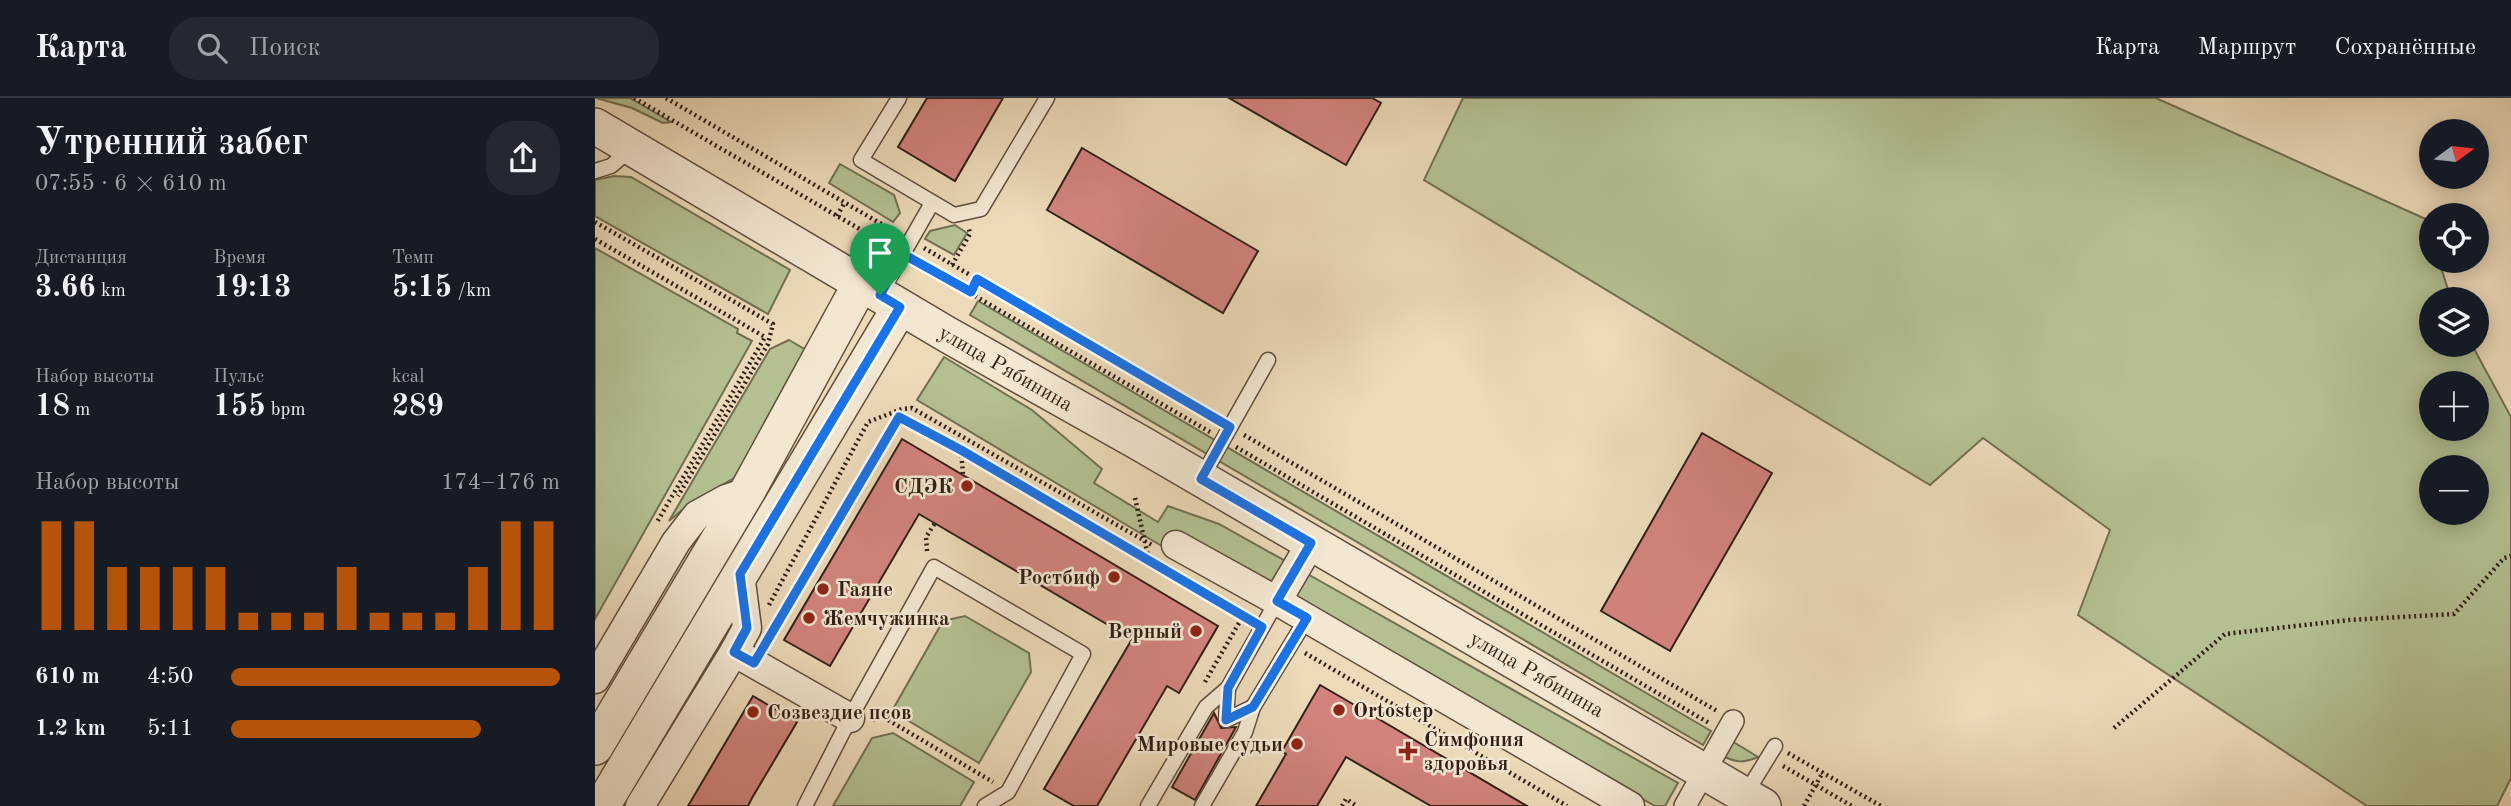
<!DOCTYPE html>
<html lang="ru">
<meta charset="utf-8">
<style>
body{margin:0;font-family:"Old Standard TT",serif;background:#242831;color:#f1f3f6;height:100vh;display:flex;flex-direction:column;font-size:26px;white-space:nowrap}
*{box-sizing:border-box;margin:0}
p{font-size:23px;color:#9ea1a6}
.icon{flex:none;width:38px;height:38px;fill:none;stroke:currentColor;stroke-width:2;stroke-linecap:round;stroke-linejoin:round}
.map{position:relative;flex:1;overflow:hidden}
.panel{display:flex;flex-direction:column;background:#171b24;width:595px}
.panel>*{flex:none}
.needle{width:46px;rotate:75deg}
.tools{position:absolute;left:1824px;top:21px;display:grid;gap:14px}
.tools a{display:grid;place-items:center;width:70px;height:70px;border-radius:50%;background:#171b24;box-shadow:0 4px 18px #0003;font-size:35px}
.pin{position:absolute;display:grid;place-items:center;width:60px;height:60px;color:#fff;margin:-72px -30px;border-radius:50% 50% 50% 0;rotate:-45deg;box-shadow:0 0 7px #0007}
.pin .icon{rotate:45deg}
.round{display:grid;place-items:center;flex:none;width:74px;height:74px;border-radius:28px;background:#242831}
.headline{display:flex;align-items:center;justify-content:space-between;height:119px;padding:0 35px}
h1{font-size:38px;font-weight:700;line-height:52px}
.stats{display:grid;grid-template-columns:repeat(3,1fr);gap:10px;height:119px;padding:7px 35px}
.stats div{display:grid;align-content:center}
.stats b{font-size:30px;font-weight:700}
.stats small{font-size:19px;font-weight:400}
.stats p{font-size:19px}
.chart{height:196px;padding:14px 35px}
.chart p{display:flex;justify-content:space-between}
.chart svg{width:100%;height:126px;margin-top:7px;stroke:#b45309;stroke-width:6}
ul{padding:0 35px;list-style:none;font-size:23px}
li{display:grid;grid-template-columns:112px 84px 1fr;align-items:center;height:52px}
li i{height:18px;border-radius:9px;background:#b45309}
header{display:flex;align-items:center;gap:42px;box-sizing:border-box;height:98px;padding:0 35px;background:#171b24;border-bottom:2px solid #363941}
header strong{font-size:33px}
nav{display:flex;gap:38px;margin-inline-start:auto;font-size:24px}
.search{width:490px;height:63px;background:#242831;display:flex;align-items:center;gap:18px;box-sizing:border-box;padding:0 24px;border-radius:28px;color:#9ea1a6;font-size:26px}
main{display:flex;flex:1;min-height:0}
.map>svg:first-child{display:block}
</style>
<header>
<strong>Карта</strong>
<div class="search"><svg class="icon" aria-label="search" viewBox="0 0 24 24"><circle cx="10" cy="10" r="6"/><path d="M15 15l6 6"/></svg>Поиск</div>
<nav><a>Карта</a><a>Маршрут</a><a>Сохранённые</a></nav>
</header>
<main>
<section class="panel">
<div class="headline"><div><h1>Утренний забег</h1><p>07:55 · 6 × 610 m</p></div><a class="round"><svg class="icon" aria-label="share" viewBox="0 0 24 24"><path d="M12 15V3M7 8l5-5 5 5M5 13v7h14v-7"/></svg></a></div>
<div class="stats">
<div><p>Дистанция</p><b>3.66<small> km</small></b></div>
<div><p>Время</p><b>19:13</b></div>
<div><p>Темп</p><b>5:15<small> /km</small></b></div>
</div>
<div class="stats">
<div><p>Набор высоты</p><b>18<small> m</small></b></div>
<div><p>Пульс</p><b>155<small> bpm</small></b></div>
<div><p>kcal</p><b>289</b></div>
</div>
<div class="chart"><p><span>Набор высоты</span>174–176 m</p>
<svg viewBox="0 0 160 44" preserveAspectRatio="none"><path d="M5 44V6M15 44V6M25 44V22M35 44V22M45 44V22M55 44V22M65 44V38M75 44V38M85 44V38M95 44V22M105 44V38M115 44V38M125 44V38M135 44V22M145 44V6M155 44V6"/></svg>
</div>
<ul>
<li><b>610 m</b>4:50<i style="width:100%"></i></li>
<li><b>1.2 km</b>5:11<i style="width:76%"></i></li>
</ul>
</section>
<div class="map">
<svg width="1916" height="708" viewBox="0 0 1916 708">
<rect width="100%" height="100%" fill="#ecdab9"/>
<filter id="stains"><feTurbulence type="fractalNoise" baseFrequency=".00286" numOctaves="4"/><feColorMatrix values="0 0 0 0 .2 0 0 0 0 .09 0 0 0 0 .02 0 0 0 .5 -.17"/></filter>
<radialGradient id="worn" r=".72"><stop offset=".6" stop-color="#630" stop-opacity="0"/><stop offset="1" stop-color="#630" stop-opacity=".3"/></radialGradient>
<g fill="#b4c092" stroke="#726f53" stroke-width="2" fill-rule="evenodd">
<path d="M 1,0 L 35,0 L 76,24 L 68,25 L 37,10 Z"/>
<path d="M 868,0 L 1561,0 L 1833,122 L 1836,133 L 1836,163 L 1844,163 L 1856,201 L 1836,201 L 1836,247 L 1877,247 L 1916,319 L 1916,680 L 1902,708 L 1772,708 L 1483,517 L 1515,432 L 1388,340 L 1335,387 L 829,82 ZM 1836,285 L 1881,285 L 1881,331 L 1836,331 ZM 1836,369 L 1881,369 L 1881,415 L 1836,415 Z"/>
<path d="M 245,66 L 299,97 L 305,115 L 298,124 L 234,85 Z"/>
<path d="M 19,78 L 36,79 L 195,172 L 173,216 L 0,118 L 0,82 Z"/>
<path d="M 360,127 L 372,135 L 359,157 L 330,141 L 335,133 Z"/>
<path d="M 0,150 L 143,231 L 142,235 L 157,243 L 0,521 Z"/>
<path d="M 383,203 L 1116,633 L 1108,647 L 375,217 Z"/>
<path d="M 194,242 L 213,253 L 139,380 L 92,408 L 74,423 L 175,251 Z"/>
<path d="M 349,259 L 437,312 L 507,371 L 499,385 L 563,424 L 573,408 L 624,426 L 694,465 L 680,489 L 580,433 L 570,450 L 322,302 Z"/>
<path d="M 709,474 L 1083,685 L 1070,708 L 1060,708 L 695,498 Z"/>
<path d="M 140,508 L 142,522 L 30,708 L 20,708 Z"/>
<path d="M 370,518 L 434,555 L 436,574 L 384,665 L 297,613 L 348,523 Z"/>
<path d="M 298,635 L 379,684 L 365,708 L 238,708 L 277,640 Z"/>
<path d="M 1137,643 L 1163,659 C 1149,665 1141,665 1128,658 Z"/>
</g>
<g fill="#d2837d" stroke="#311e14" stroke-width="2">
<path d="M 332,0 L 408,0 L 360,83 L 303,49 Z"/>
<path d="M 634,0 L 777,0 L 786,5 L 751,67 Z"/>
<path d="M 487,50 L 663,153 L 628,215 L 452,112 Z"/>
<path d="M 1107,335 L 1177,375 L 1075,553 L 1006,513 Z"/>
<path d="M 307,341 L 623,528 L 584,595 L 572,588 L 502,708 L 479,708 L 449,691 L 537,541 L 324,416 L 235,568 L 189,542 Z"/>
<path d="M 725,587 L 782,620 L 932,708 L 836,708 L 751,659 L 722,708 L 661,708 L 691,656 L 687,653 Z"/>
<path d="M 158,598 L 202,624 L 157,700 L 153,708 L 93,708 Z"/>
<path d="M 619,615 L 626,630 L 641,629 L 600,702 L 577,689 Z"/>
</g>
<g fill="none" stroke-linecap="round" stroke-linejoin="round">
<g stroke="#604d3d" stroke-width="17">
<g id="service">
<path d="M 304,0 L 266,62 L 359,117 L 386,111 L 452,0"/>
<path d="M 0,73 L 16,68 L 37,50"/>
<path d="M 285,196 L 337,105"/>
<path d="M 607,379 L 673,262"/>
<path d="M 633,590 L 631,622 L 658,609"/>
<path d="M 1150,697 L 1180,648"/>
<path d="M 210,708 L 255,620 L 339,469 L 488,556 L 413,694 L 390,708"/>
<path d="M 553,708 L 611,609 L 633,590 L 682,503"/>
<path d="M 607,708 L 650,634 L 658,609 L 712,520"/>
</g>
</g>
<g stroke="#604d3d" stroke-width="24">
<path id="pedestrian" d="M 1090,708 L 1138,623"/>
</g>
<g stroke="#604d3d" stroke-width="31">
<g id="minor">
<path d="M 581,447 L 682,503 L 1035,708"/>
<path d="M 682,503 L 716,445"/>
<path d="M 139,554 L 255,620"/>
<path d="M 0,581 L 81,444 L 102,417 L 131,401 L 152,394"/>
<path d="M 45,708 L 139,554 L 152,530 L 145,476"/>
</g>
</g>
<g stroke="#604d3d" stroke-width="38">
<g id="tertiary">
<path d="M 0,28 L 353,237 L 545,345 L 1168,708"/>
<path d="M 0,649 L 152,394 L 266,185"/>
<path d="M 7,708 L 305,209"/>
</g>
</g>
<g stroke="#311e14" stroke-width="4.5" stroke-dasharray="2 3.5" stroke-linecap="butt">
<path d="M 39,0 L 294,148"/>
<path d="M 71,0 L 300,134"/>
<path d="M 242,118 L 250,104"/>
<path d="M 0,124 L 178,226 L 173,246 L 83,398"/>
<path d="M 0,141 L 170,239 L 62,424"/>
<path d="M 329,150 L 620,320"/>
<path d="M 323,165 L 615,334"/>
<path d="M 357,167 L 375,136 L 374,131"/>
<path d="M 375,194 L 382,181"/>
<path d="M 304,319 L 366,352 L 652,520"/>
<path d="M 649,337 L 1122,613"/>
<path d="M 641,349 L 1114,625"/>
<path d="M 366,352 L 368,377"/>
<path d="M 540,400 L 554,462"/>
<path d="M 332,453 L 331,439 L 340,425"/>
<path d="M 174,507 L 273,324 L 307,311 L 317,310 L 557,447"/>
<path d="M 177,534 L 304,318"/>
<path d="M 710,555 L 972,708"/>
<path d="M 610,584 L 648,518"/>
<path d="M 278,622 L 288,619 L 398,684"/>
<path d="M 1519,630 L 1630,536 L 1754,522 L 1859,516 L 1909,460 L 1916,458"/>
<path d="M 1193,655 L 1286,708"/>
<path d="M 1188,668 L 1257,708"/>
<path d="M 747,708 L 751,701 L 762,708"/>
<path d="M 1209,708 L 1228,674"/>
</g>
<use href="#service" stroke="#f3e7d2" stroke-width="14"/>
<use href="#pedestrian" stroke="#f3e7d2" stroke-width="21"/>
<use href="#minor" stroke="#f3e7d2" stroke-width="28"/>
<use href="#tertiary" stroke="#f3e7d2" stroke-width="35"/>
</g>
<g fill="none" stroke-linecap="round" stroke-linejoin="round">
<g stroke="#fff" stroke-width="14">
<path id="route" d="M 308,156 L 376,194 L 382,181 L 635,329 L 606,381 L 716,445 L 682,503 L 712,520 L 658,609 L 631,622 L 633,590 L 667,529 L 366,352 L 304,319 L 159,565 L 139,554 L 152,530 L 145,476 L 305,209 L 285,197 Z"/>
</g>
<use href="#route" stroke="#1a73e8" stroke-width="9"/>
</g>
<g fill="#8f2418" stroke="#f3e7d2" stroke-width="2.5">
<circle cx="372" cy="388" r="7"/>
<circle cx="519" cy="479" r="7"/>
<circle cx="228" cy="491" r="7"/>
<circle cx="214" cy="520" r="7"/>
<circle cx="601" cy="533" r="7"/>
<circle cx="744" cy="612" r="7"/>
<circle cx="158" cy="614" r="7"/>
<circle cx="702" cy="646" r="7"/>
<path d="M809.5 642.5h7v7h7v7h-7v7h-7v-7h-7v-7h7z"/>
</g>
<g text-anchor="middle" stroke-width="5" stroke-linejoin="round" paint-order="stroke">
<g font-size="21" fill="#311e14" stroke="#f3e7d2">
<text transform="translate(411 270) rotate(30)" y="7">улица Рябинина</text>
<text transform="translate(942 576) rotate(30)" y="7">улица Рябинина</text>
</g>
<g font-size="21" font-weight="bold" fill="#311e14" stroke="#f3e7d2" text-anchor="start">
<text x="358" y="395" text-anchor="end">СДЭК</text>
<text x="505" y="486" text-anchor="end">Ростбиф</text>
<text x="242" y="498">Гаяне</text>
<text x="228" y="527">Жемчужинка</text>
<text x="587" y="540" text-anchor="end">Верный</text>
<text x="758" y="619">Ortostep</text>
<text x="172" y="621">Созвездие псов</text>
<text x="829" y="648">Симфония<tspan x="829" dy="24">здоровья</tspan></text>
<text x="688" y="653" text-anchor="end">Мировые судьи</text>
</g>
</g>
<rect width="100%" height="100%" filter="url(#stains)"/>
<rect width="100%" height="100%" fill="url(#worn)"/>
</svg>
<div class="tools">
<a><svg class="needle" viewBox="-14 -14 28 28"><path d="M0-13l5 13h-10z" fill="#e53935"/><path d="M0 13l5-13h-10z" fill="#9ea1a6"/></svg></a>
<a><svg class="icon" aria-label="locate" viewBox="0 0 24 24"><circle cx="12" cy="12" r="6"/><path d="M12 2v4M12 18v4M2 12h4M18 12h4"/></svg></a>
<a><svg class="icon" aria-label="layers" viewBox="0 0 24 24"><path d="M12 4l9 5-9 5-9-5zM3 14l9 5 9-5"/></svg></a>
<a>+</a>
<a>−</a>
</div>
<div class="pin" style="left:285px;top:197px;background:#1e9e55"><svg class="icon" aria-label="arrive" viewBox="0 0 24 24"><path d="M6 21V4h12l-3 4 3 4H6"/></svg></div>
</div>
</main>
